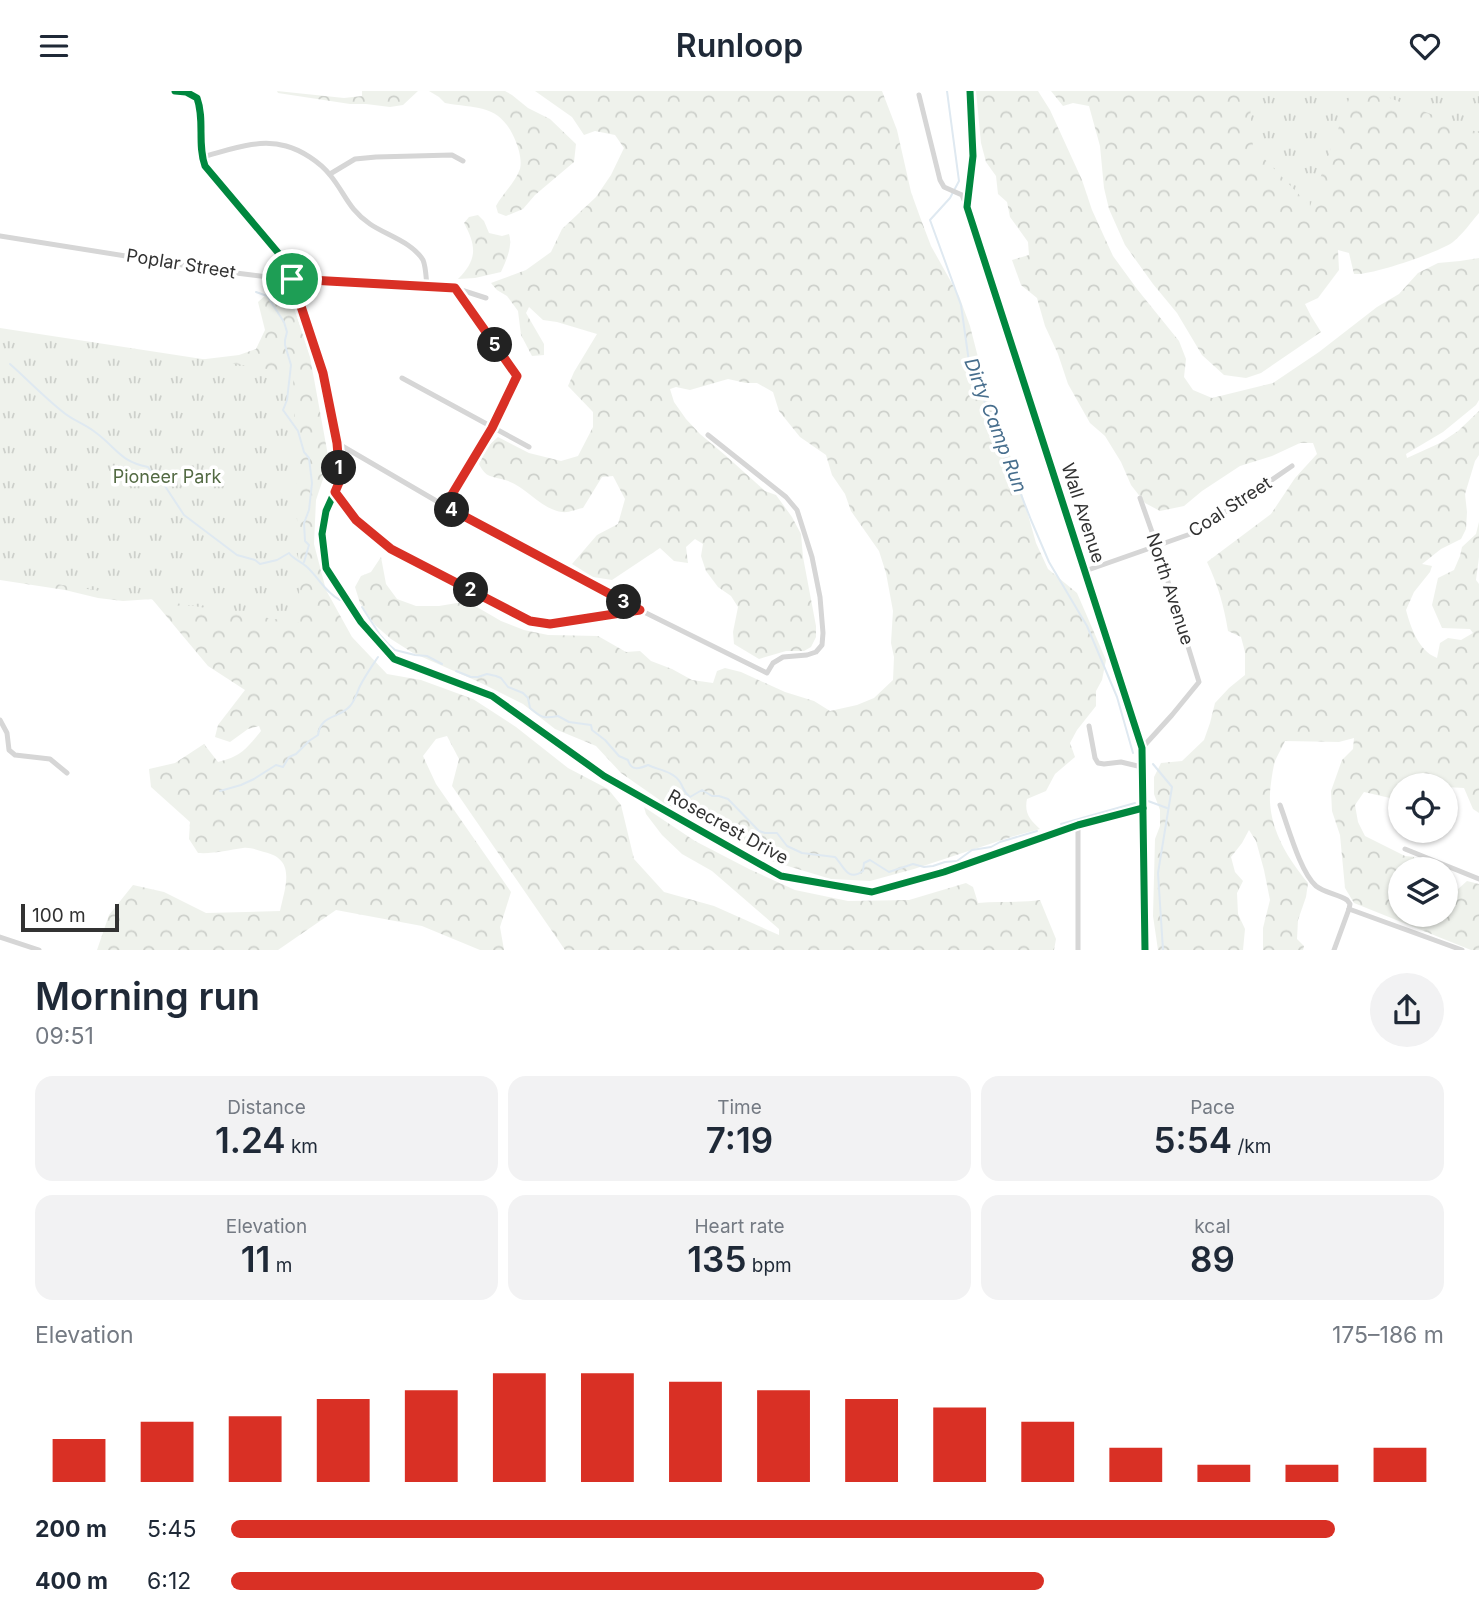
<!DOCTYPE html>
<meta charset="utf-8">
<style>
body{margin:0;font-family:Inter,sans-serif;background:#f2f2f3;color:#1f2937;height:100vh;display:flex;flex-direction:column;font-size:26px;white-space:nowrap}
*{box-sizing:border-box;margin:0}
p{font-size:23px;color:#747a83}
.icon{flex:none;width:38px;height:38px;fill:none;stroke:currentColor;stroke-width:2;stroke-linecap:round;stroke-linejoin:round}
.map{position:relative;height:859px;overflow:hidden}
.details{display:flex;flex-direction:column;background:#fff;flex:1}
.details>*{flex:none}
.buttons{position:absolute;left:1388px;top:682px;display:grid;gap:14px}
.buttons a{display:grid;place-items:center;width:70px;height:70px;border-radius:50%;background:#fff;box-shadow:0 2px 5px #0004;font-size:35px}
.scale{position:absolute;left:21px;bottom:18px;width:98px;box-sizing:border-box;padding-left:7px;border:4px solid #323232;border-top:0;font-size:19px;line-height:24px;white-space:nowrap;color:#323232;-webkit-text-stroke:5px #fff;paint-order:stroke}
.pin{position:absolute;display:grid;place-items:center;width:60px;height:60px;color:#fff;margin:-30px;border:4px solid #fff;border-radius:50%;box-shadow:0 2px 7px #0007}
.km{position:absolute;width:35px;height:35px;margin:-18px;border-radius:50%;background:#222;color:#fff;font-size:19px;line-height:35px;text-align:center}
.round{display:grid;place-items:center;flex:none;width:74px;height:74px;border-radius:37px;background:#f2f2f3}
.headline{display:flex;align-items:center;justify-content:space-between;height:119px;padding:0 35px}
h1{font-size:38px;font-weight:600;line-height:52px}
.stats{display:grid;grid-template-columns:repeat(3,1fr);gap:10px;height:119px;padding:7px 35px}
.stats div{display:grid;align-content:center;border-radius:18px;background:#f2f2f3;text-align:center}
.stats b{font-size:35px;font-weight:600}
.stats small{font-size:19px;font-weight:400}
.stats p{font-size:19px}
.chart{height:196px;padding:14px 35px}
.chart p{display:flex;justify-content:space-between}
.chart svg{width:100%;height:126px;margin-top:7px;stroke:#d93025;stroke-width:6}
ul{padding:0 35px;list-style:none;font-size:23px}
li{display:grid;grid-template-columns:112px 84px 1fr;align-items:center;height:52px}
li i{height:18px;border-radius:9px;background:#d93025}
header{display:flex;justify-content:space-between;align-items:center;height:91px;padding:0 35px;background:#fff;font-size:32px;font-weight:600}
.map>svg:first-child{display:block}
</style>
<header><svg class="icon" aria-label="menu" viewBox="0 0 24 24"><path d="M4 6h16M4 12h16M4 18h16"/></svg>Runloop<svg class="icon" aria-label="heart" viewBox="0 0 24 24"><path d="M12 20l-8-8c-3-5 5-10 8-4 3-6 11-1 8 4z"/></svg></header>
<div class="map">
<svg width="1479" height="859" viewBox="0 0 1479 859">
<defs>
<pattern id="forest-crowns" width="20" height="18" patternUnits="userSpaceOnUse" patternTransform="scale(1.75)"><rect width="20" height="18" fill="#eff2ec"/><path d="M2 6a3 3 0 1 1 6 0M12 15a3 3 0 1 1 6 0" fill="none" stroke="#cdd0cb"/></pattern>
<pattern id="park-tufts" width="24" height="20" patternUnits="userSpaceOnUse" patternTransform="scale(1.75)"><rect width="24" height="20" fill="#eff2ec"/><path d="M3 7l-1-3M5 7V3M7 7l1-3M15 17l-1-3M17 17v-4M19 17l1-3" fill="none" stroke="#cdd0cb"/></pattern>
</defs>
<rect width="100%" height="100%" fill="#fff"/>
<g fill="url(#forest-crowns)">
<path d="M 277,0 L 344,7 L 362,5 L 362,0 L 421,0 L 418,0 L 403,14 L 390,16 L 366,13 L 350,13 L 278,2 Z"/>
<path d="M 429,0 L 505,0 L 512,4 L 528,17 L 550,28 L 576,53 L 574,71 L 535,104 L 523,118 L 506,125 L 498,122 L 496,115 C 503,102 515,92 520,78 C 522,70 519,58 516,51 C 501,13 479,18 445,12 L 439,6 Z"/>
<path d="M 535,0 L 882,0 L 897,39 L 911,101 L 920,126 L 931,155 L 959,205 L 970,235 L 981,278 L 1018,388 L 1036,452 L 1048,478 L 1077,502 L 1106,569 L 1102,589 L 1096,600 L 1096,615 L 1077,639 L 1070,652 L 1075,666 L 1055,683 L 1046,700 L 1027,708 C 1024,722 1030,729 1040,738 L 1011,746 L 914,778 L 870,790 L 831,788 L 771,770 L 721,739 L 664,712 L 621,682 L 596,655 L 555,638 L 523,613 L 479,591 L 413,562 L 391,548 L 375,534 L 360,512 L 355,496 L 361,485 L 371,481 L 381,466 L 386,493 L 397,508 L 416,515 L 439,515 L 457,512 L 470,512 L 501,530 L 524,539 L 548,544 L 598,545 L 626,561 L 640,560 L 651,570 L 672,578 L 692,589 L 713,592 L 717,580 L 725,577 L 741,581 L 785,601 L 814,610 L 830,620 L 857,614 L 874,607 L 893,589 L 894,566 L 891,552 L 893,520 L 886,482 L 879,460 L 851,420 L 845,403 L 832,384 L 826,364 L 800,346 L 779,320 L 773,301 L 757,292 L 746,292 L 728,288 L 690,299 L 676,296 L 670,298 L 674,311 L 686,328 L 700,343 L 725,364 L 765,400 L 776,404 L 792,426 L 801,443 L 803,466 L 816,535 L 816,546 L 811,556 L 804,560 L 786,560 L 759,568 L 734,553 L 733,541 L 738,516 L 731,505 L 718,496 L 706,480 L 701,465 L 703,453 L 695,448 L 686,456 L 688,472 L 674,470 L 660,457 L 612,489 L 593,486 L 572,473 L 597,444 L 618,433 L 625,408 L 613,385 L 602,386 L 583,417 C 577,418 568,422 562,421 C 540,418 526,395 505,389 C 491,385 486,387 479,373 L 488,355 L 498,346 L 529,362 L 561,370 L 578,365 L 593,336 L 593,321 L 568,295 L 574,281 L 597,243 L 557,231 L 543,229 L 529,216 L 526,222 L 544,253 L 544,264 L 532,265 L 521,244 L 518,220 L 507,205 L 497,199 L 491,192 L 526,179 L 551,161 L 562,138 L 596,106 L 611,84 L 624,57 L 615,44 L 595,40 L 584,44 L 572,26 Z"/>
<path d="M 976,0 L 1038,0 L 1050,19 L 1082,89 L 1092,119 L 1113,165 L 1137,198 L 1179,250 L 1186,268 L 1184,286 L 1193,299 L 1212,307 L 1273,292 L 1319,261 L 1377,216 L 1399,203 L 1418,182 L 1438,172 L 1460,170 L 1479,167 L 1479,309 L 1476,314 L 1443,341 L 1406,363 L 1407,367 L 1440,352 L 1458,340 L 1479,320 L 1479,364 L 1475,370 L 1465,403 L 1467,421 L 1466,438 L 1461,448 L 1441,458 L 1422,473 L 1432,475 L 1430,481 L 1414,501 L 1406,519 C 1411,537 1418,559 1437,567 L 1440,552 L 1448,547 L 1461,549 L 1473,542 L 1470,538 L 1442,537 L 1432,514 L 1438,487 L 1454,479 L 1460,465 L 1462,456 L 1476,443 L 1479,431 L 1479,466 L 1476,489 L 1479,493 L 1479,722 L 1473,718 L 1464,697 L 1446,696 L 1446,695 L 1400,695 L 1399,717 L 1390,707 L 1364,701 L 1355,714 L 1358,731 L 1365,745 L 1405,765 L 1414,766 L 1414,779 L 1400,779 L 1400,824 L 1446,824 L 1446,803 L 1457,799 L 1467,790 L 1479,793 L 1479,859 L 1471,859 L 1354,812 L 1345,797 L 1340,744 L 1332,720 L 1331,700 L 1342,669 L 1353,658 L 1354,647 L 1339,651 L 1285,650 C 1282,657 1278,663 1275,670 C 1273,677 1272,685 1271,692 C 1265,730 1284,763 1308,792 L 1306,806 L 1298,829 L 1297,848 L 1304,855 L 1303,859 L 1263,859 L 1263,837 L 1270,809 L 1264,779 L 1256,750 L 1249,739 L 1242,752 L 1231,766 L 1235,781 L 1243,790 L 1237,802 L 1238,823 L 1245,838 L 1243,859 L 1158,859 L 1153,825 L 1155,748 L 1160,735 L 1160,719 L 1154,703 L 1154,686 L 1161,672 L 1182,670 L 1204,649 L 1210,632 L 1215,612 L 1229,597 L 1245,584 L 1245,561 L 1241,546 L 1228,540 C 1224,515 1218,494 1207,471 L 1271,423 L 1295,387 L 1317,363 L 1313,352 L 1300,352 L 1272,365 L 1240,375 L 1202,400 L 1184,415 L 1160,420 L 1145,412 L 1131,394 L 1121,371 L 1105,345 L 1090,332 L 1068,293 L 1058,263 L 1045,235 L 1037,207 L 1021,194 L 1012,169 L 1029,164 L 1028,151 L 1010,126 L 1007,111 L 998,103 L 996,85 L 986,71 L 981,52 Z"/>
<path d="M 1051,0 L 1479,0 L 1479,122 C 1471,131 1463,143 1453,151 C 1440,161 1370,185 1354,183 L 1349,162 L 1338,159 L 1339,179 L 1318,207 L 1305,213 L 1311,225 L 1321,241 L 1261,282 L 1246,287 L 1224,284 L 1202,264 L 1177,222 L 1153,193 L 1125,154 L 1109,118 L 1104,97 L 1100,55 L 1089,15 L 1073,12 L 1063,15 Z"/>
<path d="M 478,124 L 484,130 L 489,142 L 502,145 L 509,143 C 513,155 506,170 501,181 L 475,187 L 458,188 C 477,169 477,156 464,132 L 469,126 Z"/>
<path d="M 277,194 L 293,213 L 310,266 L 329,370 L 316,409 L 314,453 L 326,499 L 352,546 L 387,583 L 421,589 L 473,608 L 516,636 L 568,677 L 608,698 L 621,714 L 634,768 L 664,801 L 714,815 L 779,844 L 779,838 L 712,780 L 682,763 L 662,744 L 646,723 L 644,716 L 695,750 L 749,778 L 795,799 L 848,810 L 909,809 L 966,792 L 973,796 L 978,812 C 999,810 1020,812 1040,809 L 1056,848 L 1054,859 L 565,859 L 452,695 L 459,668 L 447,645 L 436,648 L 423,665 L 436,693 L 511,801 L 500,836 L 504,859 L 480,859 L 422,835 L 336,819 L 278,859 L 97,859 L 109,824 L 133,794 L 164,801 L 206,822 L 280,820 C 285,796 297,768 264,761 C 257,759 250,756 243,757 C 228,759 214,763 198,762 L 189,748 L 190,731 L 151,696 L 149,678 L 175,672 L 204,653 L 218,671 C 241,666 247,657 261,640 L 259,635 L 248,638 L 230,651 L 215,646 L 218,634 L 245,599 L 208,575 L 152,508 L 123,510 L 98,507 L 65,499 L 0,489 L 0,241 L 181,271 L 239,264 L 256,258 L 265,239 L 258,211 Z"/>
</g>
<g fill="url(#park-tufts)">
<path d="M 1249,0 L 1352,0 L 1310,115 L 1253,56 Z"/>
<path d="M 1372,0 L 1479,0 L 1479,42 Z"/>
<path d="M 0,237 L 293,282 L 300,532 L 0,484 Z"/>
</g>
<g fill="none" stroke-linecap="round" stroke-linejoin="round">
<g stroke="#dfe9f1" stroke-width="2">
<path d="M 947,0 L 959,90 L 950,107 L 930,129 L 961,214 L 969,271 L 1031,429 L 1049,471 L 1087,535 L 1117,606 L 1133,662"/>
<path d="M 256,201 L 267,205 L 284,231 L 287,241 L 285,249 L 285,254 L 291,274 L 287,309 L 283,319 L 298,340 L 304,361 L 309,367 L 312,392 L 309,419 L 304,432 L 305,450 L 309,454 L 304,471"/>
<path d="M 10,273 C 28,289 44,306 63,321 C 72,329 85,333 95,341 C 117,357 119,370 148,376 L 156,388 L 163,392 L 184,424 L 237,464 L 255,469 L 260,473 L 277,469 L 289,462 C 294,469 301,470 307,476 C 319,487 325,501 340,509"/>
<path d="M 362,516 L 380,544 L 388,553 L 395,559 L 415,564 L 427,565 L 442,573"/>
<path d="M 456,580 L 471,586 L 478,586 L 487,583 L 496,585 L 501,587 L 508,596 L 523,602 L 528,607 L 530,617 C 541,626 542,628 558,625 L 569,631 L 591,634 L 592,639 L 605,649 L 619,665 L 628,669 C 631,680 639,678 648,674 C 658,679 673,680 680,691 C 684,697 683,701 690,706 L 702,699 L 712,705 L 719,705 L 728,708 L 759,740 L 765,742 L 777,742 L 787,755 L 802,762 L 835,766 C 844,775 847,791 863,780 L 864,772 L 870,769 L 889,781 L 913,773 L 924,776 L 933,775 L 945,771 L 957,770 L 972,759 L 991,756 L 1000,751 L 1037,740"/>
<path d="M 1153,673 L 1172,696 L 1158,782 L 1163,859"/>
<path d="M 220,700 L 241,694 L 254,688 L 276,674 L 283,676 L 289,666 L 296,663 L 309,650 L 318,644 C 321,623 339,628 350,615 C 355,610 357,601 360,595 C 365,585 372,575 378,566"/>
<path d="M 1148,710 L 1167,717"/>
<path d="M 1061,733 L 1135,712"/>
</g>
<g stroke="#d6d6d6" stroke-width="5">
<path d="M 919,4 L 940,89 L 944,96 L 962,104 L 967,116"/>
<path d="M 202,66 C 229,59 258,47 286,55 C 301,59 320,71 330,84 C 345,102 348,118 370,133 C 386,144 412,151 423,169 C 426,176 426,187 427,195"/>
<path d="M 330,83 L 355,68 L 376,66 L 452,64 L 463,70"/>
<path d="M 0,145 L 220,180 L 292,189 L 455,197 L 486,207"/>
<path d="M 402,287 L 529,356"/>
<path d="M 337,352 L 445,415 L 640,519 L 767,582 L 773,572 L 783,566 L 807,564 L 816,561 L 822,554 L 823,542 L 820,506 L 812,466 L 797,419 L 786,406 L 708,344"/>
<path d="M 335,401 L 356,429 L 391,458 L 530,530 L 550,533 L 639,520"/>
<path d="M 1140,407 L 1157,455 L 1199,591 L 1172,624 L 1142,657"/>
<path d="M 445,415 L 492,337 L 517,285 L 455,197"/>
<path d="M 1085,480 L 1196,441 L 1292,375"/>
<path d="M 0,629 L 7,642 L 9,659 L 15,664 L 50,668 L 67,682"/>
<path d="M 1089,635 L 1095,667 L 1098,672 L 1104,673 L 1121,671 L 1142,676"/>
<path d="M 1280,714 C 1288,735 1300,781 1316,795 C 1325,802 1337,803 1347,809 L 1350,813 L 1349,818"/>
<path d="M 1405,758 L 1479,788"/>
<path d="M 1349,818 L 1462,859"/>
<path d="M 0,846 L 39,859"/>
<path d="M 1078,859 L 1078,734"/>
<path d="M 1334,859 L 1349,818"/>
</g>
<g stroke="#d6d6d6" stroke-width="6">
<path d="M 175,0 L 186,1 L 197,7 C 205,29 197,53 205,75 L 280,164 L 290,180 L 323,282 L 337,352 L 340,389 L 326,420 L 322,443 L 326,477 L 361,531 L 394,568 L 492,605 L 604,685 L 781,785 L 872,801 L 944,781 L 1078,734 L 1143,717"/>
<path d="M 970,0 L 973,65 L 967,116 L 1142,657 L 1145,859"/>
</g>
<g stroke="#fff" stroke-width="11">
<g id="cycleway">
<path d="M 175,0 L 186,1 L 197,7 C 205,29 197,53 205,75 L 280,164 L 290,180 L 323,282 L 337,352 L 340,389 L 326,420 L 322,443 L 326,477 L 361,531 L 394,568 L 492,605 L 604,685 L 781,785 L 872,801 L 944,781 L 1078,734 L 1143,717"/>
<path d="M 970,0 L 973,65 L 967,116 L 1142,657 L 1145,859"/>
</g>
</g>
<use href="#cycleway" stroke="#00873e" stroke-width="7"/>
</g>
<g fill="none" stroke-linecap="round" stroke-linejoin="round">
<g stroke="#fff" stroke-width="14">
<path id="route" d="M 292,188 L 455,197 L 517,285 L 492,337 L 445,415 L 640,519 L 550,533 L 530,530 L 391,458 L 356,429 L 335,401 L 340,389 L 337,352 L 323,282 Z"/>
</g>
<use href="#route" stroke="#d93025" stroke-width="9"/>
</g>
<g text-anchor="middle" stroke-width="7" stroke-linejoin="round" paint-order="stroke">
<g font-size="18" fill="#323232" stroke="#fff">
<text transform="translate(181 173) rotate(9)" y="6">Poplar Street</text>
<text transform="translate(1230 416) rotate(-33)" y="6">Coal Street</text>
<text transform="translate(1083 422) rotate(72)" y="6">Wall Avenue</text>
<text transform="translate(1170 498) rotate(72)" y="6">North Avenue</text>
<text transform="translate(728 736) rotate(29)" y="6">Rosecrest Drive</text>
</g>
<g font-size="18" fill="#536a43" stroke="#fff">
<text x="167" y="392">Pioneer Park</text>
</g>
<g font-size="19" font-style="italic" fill="#476e8d" stroke="#fff">
<text transform="translate(996 334) rotate(69)" y="7">Dirty Camp Run</text>
</g>
</g>
</svg>
<div class="buttons">
<a><svg class="icon" aria-label="locate" viewBox="0 0 24 24"><circle cx="12" cy="12" r="6"/><path d="M12 2v4M12 18v4M2 12h4M18 12h4"/></svg></a>
<a><svg class="icon" aria-label="layers" viewBox="0 0 24 24"><path d="M12 4l9 5-9 5-9-5zM3 14l9 5 9-5"/></svg></a>
</div>
<div class="scale">100 m</div>
<div class="pin" style="left:292px;top:188px;background:#1e9e55"><svg class="icon" aria-label="arrive" viewBox="0 0 24 24"><path d="M6 21V4h12l-3 4 3 4H6"/></svg></div>
<b class="km" style="left:339px;top:377px">1</b>
<b class="km" style="left:471px;top:499px">2</b>
<b class="km" style="left:624px;top:511px">3</b>
<b class="km" style="left:452px;top:419px">4</b>
<b class="km" style="left:495px;top:254px">5</b>
</div>
<section class="details">
<div class="headline"><div><h1>Morning run</h1><p>09:51</p></div><a class="round"><svg class="icon" aria-label="share" viewBox="0 0 24 24"><path d="M12 15V3M7 8l5-5 5 5M5 13v7h14v-7"/></svg></a></div>
<div class="stats">
<div><p>Distance</p><b>1.24<small> km</small></b></div>
<div><p>Time</p><b>7:19</b></div>
<div><p>Pace</p><b>5:54<small> /km</small></b></div>
</div>
<div class="stats">
<div><p>Elevation</p><b>11<small> m</small></b></div>
<div><p>Heart rate</p><b>135<small> bpm</small></b></div>
<div><p>kcal</p><b>89</b></div>
</div>
<div class="chart"><p><span>Elevation</span>175–186 m</p>
<svg viewBox="0 0 160 44" preserveAspectRatio="none"><path d="M5 44V29M15 44V23M25 44V21M35 44V15M45 44V12M55 44V6M65 44V6M75 44V9M85 44V12M95 44V15M105 44V18M115 44V23M125 44V32M135 44V38M145 44V38M155 44V32"/></svg>
</div>
<ul>
<li><b>200 m</b>5:45<i style="width:91%"></i></li>
<li><b>400 m</b>6:12<i style="width:67%"></i></li>
</ul>
</section>
